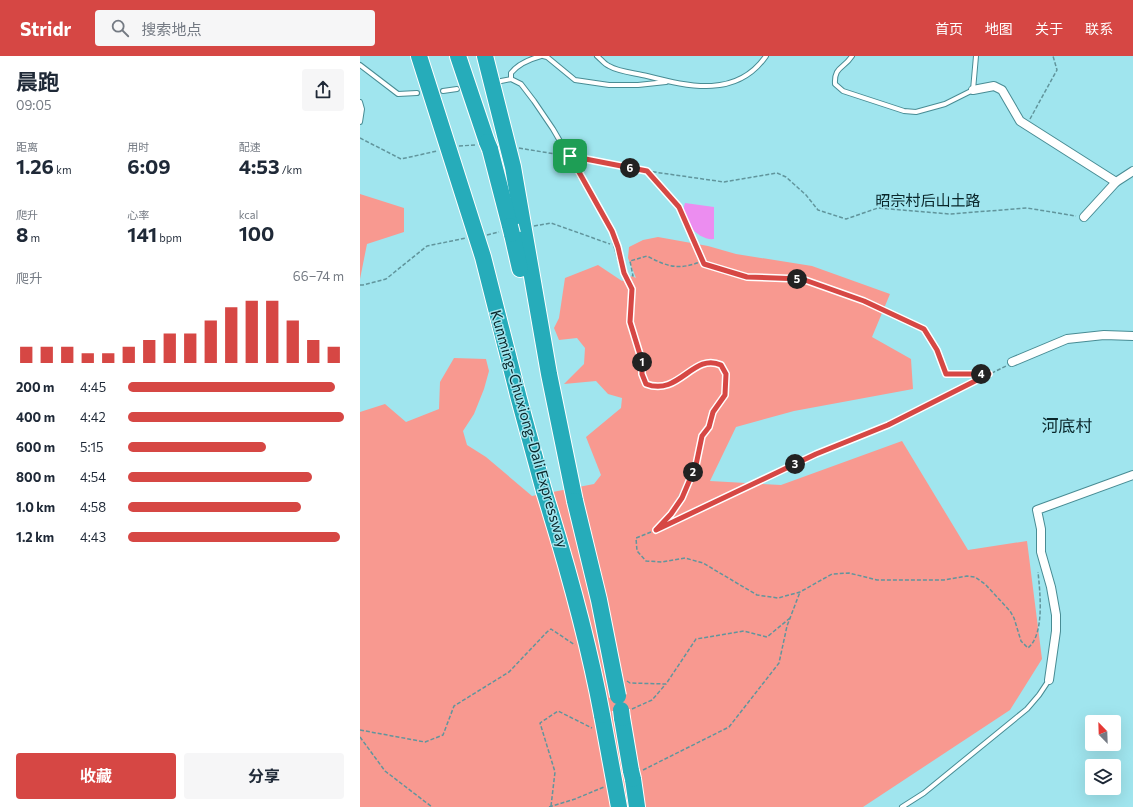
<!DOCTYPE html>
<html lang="zh">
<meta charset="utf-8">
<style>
body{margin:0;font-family:Commissioner,"Noto Sans SC",sans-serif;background:#f6f6f7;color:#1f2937;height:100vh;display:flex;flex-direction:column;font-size:15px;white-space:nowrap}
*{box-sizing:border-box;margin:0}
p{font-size:13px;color:#747a83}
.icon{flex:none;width:22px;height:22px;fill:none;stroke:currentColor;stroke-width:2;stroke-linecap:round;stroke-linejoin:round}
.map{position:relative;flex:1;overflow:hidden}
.sheet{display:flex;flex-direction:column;background:#fff;width:360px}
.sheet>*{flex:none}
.needle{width:26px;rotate:337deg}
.controls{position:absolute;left:725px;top:659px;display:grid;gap:8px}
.controls a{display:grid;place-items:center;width:36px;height:36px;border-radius:4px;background:#fff;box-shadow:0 4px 16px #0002;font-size:20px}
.pin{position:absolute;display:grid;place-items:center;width:34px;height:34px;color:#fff;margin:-17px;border-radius:8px;box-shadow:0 2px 6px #0006}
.km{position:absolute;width:20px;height:20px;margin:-10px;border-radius:50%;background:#222;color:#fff;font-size:11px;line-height:20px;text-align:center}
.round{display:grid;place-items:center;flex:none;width:42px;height:42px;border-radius:4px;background:#f6f6f7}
.headline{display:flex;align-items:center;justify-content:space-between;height:68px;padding:0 16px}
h1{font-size:22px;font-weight:700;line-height:30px}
.stats{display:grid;grid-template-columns:repeat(3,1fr);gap:6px;height:68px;padding:4px 16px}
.stats div{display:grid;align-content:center}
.stats b{font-size:20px;font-weight:700}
.stats small{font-size:11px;font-weight:400}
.stats p{font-size:11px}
.chart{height:112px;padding:8px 16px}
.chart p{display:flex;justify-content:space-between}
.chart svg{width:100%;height:72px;margin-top:4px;stroke:#d64744;stroke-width:6}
.primary-button{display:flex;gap:8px;margin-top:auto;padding:8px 16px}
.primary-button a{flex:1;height:46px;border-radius:4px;background:#d64744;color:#fff;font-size:16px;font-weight:700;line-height:46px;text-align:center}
.primary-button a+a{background:#f6f6f7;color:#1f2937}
ul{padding:0 16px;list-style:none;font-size:13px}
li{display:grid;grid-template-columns:64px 48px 1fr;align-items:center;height:30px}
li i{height:10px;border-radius:5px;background:#d64744}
header{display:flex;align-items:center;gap:24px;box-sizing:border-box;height:56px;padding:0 20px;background:#d64744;color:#fff}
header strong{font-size:19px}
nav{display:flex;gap:22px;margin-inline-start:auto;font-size:14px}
.search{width:280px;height:36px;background:#f6f6f7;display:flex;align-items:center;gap:10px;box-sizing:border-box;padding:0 14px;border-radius:4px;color:#747a83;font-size:15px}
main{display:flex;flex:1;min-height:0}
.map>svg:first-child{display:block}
</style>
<header>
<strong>Stridr</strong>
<div class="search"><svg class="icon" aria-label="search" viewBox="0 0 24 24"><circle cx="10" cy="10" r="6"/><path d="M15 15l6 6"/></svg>搜索地点</div>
<nav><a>首页</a><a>地图</a><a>关于</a><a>联系</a></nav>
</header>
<main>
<section class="sheet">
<div class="headline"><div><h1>晨跑</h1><p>09:05</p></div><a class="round"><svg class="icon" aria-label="share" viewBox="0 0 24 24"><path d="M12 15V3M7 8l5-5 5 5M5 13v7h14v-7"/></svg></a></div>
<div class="stats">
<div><p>距离</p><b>1.26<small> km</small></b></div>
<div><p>用时</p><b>6:09</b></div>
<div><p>配速</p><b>4:53<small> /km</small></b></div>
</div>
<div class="stats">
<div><p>爬升</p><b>8<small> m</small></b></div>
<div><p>心率</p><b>141<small> bpm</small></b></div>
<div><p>kcal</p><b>100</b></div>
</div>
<div class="chart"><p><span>爬升</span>66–74 m</p>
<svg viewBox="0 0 160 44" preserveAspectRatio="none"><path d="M5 44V34M15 44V34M25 44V34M35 44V38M45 44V38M55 44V34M65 44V30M75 44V26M85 44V26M95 44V18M105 44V10M115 44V6M125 44V6M135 44V18M145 44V30M155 44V34"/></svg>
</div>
<ul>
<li><b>200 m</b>4:45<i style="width:96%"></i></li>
<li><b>400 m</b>4:42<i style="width:100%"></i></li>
<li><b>600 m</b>5:15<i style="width:64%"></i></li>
<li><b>800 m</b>4:54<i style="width:85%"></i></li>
<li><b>1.0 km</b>4:58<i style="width:80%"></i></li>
<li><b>1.2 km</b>4:43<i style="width:98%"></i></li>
</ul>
<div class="primary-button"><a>收藏</a><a>分享</a></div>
</section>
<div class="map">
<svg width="773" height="751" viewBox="0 0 773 751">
<rect width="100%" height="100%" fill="#a0e5ee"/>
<g fill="#f89990">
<path d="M 0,138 L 44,152 L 44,176 L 7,188 L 0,223 Z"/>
<path d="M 298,181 L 348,190 L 376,198 L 452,210 L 530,238 L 512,281 L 551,303 L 553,333 L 434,355 L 376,371 L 350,425 L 421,429 L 542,385 L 608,494 L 667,485 L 682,603 L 650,654 L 503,751 L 0,751 L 0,356 L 25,348 L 46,366 L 79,353 L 80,326 L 94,302 L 126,303 L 129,315 L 124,333 L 114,358 L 103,375 L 107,389 L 126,401 L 172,440 L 234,428 L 241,419 L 226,381 L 261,352 L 262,342 L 248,338 L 236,325 L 204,328 L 224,308 L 225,292 L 217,282 L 199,284 L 194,272 L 199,262 L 205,222 L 238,209 L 262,225 L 272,220 L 276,222 L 268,202 L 269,191 L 283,184 Z"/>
</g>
<path fill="#ec8df0" d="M 325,147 L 354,151 L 354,183 C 338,185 319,163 325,147 Z"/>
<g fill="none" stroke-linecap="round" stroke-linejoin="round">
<g stroke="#488c94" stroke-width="6">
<g id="lane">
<path d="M 183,0 L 187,1 L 215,24 L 249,29 L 278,29 L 306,26"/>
<path d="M 237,0 C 241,3 244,8 249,10 C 259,16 276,17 287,20 C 330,31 377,42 406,0"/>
<path d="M 492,0 C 484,13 474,10 475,28 L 483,35 L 544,55 L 556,56 L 585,48 L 613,34 L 616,0"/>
<path d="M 0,9 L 38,38 L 57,37"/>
<path d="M 151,23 L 151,17 C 158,8 170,3 181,0"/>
<path d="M 141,25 L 151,23 L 161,28 L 174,45 L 193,73 L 252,175 L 264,217 L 272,233 L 270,266 L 282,305 L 282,318 L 286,328 C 319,341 334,296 361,309 L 366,318 L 365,339 L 353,356 L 349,371 L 342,380 L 336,409 L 321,442 L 311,458 L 296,474"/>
<path d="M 83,35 L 97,33"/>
<path d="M 0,46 L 2,53 L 0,66"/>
<path d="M 542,751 L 564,737 L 667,653 L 679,639 L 689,624"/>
</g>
</g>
<g stroke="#488c94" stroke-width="10">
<g id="street">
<path d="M 613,34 L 634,30 L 642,34 L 660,65 L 756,126 L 773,115"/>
<path d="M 724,161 L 756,126"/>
<path d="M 652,306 L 707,283 L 744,279 L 773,280"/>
<path d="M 689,624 L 696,575 L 696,559 L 691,531 L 681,496 L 681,473 L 677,454 L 773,419"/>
</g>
</g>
<g stroke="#fff" stroke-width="18">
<g id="highway">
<path d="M 59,0 L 123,201 L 159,343 L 184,435"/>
<path d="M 98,0 L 127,86"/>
<path d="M 125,0 L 153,111 L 189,318 L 215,445"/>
<path d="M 130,93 L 150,170"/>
<path d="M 152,178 L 160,213"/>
<path d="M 242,659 L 259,751"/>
<path d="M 262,662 L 271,715"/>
<path d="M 273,723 L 277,751"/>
</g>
</g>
<g stroke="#61959c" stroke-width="1.5" stroke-dasharray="4 2" stroke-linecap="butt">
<path d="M 670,63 L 697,14 L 693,0"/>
<path d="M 0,82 L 41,103 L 77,95"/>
<path d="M 99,90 L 115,89"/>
<path d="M 159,92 L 201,99"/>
<path d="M 216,101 L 287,115 L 364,126 L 417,117 L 426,121 L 446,139 L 458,154 L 486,163 L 518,152 L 590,158 L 667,152 L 716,160"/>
<path d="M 287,115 L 319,151 L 344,208 L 387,221 L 442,223 L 504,245 L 564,273 L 577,295 L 586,318 L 628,318"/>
<path d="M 174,170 L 191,167 L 250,188"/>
<path d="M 127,179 L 139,176"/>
<path d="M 272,219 L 273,220 L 270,205 L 287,200 C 310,212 319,214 343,205"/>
<path d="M 0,229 L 3,229 L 26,223 L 67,190 L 106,182"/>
<path d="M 311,467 L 456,398 L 528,369 L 646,310"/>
<path d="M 291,476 L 276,482 L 277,495 L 286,505 L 302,506 L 325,502 L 343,507 L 397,539 L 418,542 L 440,536 L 472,518 L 489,517 L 517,524 L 584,524 L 607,520 L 615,521 L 625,528 L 650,555 L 654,562 L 661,585 L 668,592 C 685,578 680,536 678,516"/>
<path d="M 267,625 L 270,627 L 306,628 L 336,583 L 384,575 L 407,581 L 430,562"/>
<path d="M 272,653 L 292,644 L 305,629"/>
<path d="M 0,674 L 65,686 L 83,679 L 94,650 L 149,616 L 187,576 L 191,573 L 215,589"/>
<path d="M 0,681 L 25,715 L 72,751"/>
<path d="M 283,714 L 369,671 L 419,607 L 427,570 L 440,536"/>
<path d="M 191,750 L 195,716 L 180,667 L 198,655 L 232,672"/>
<path d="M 189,751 L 215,743 L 244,731"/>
</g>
<use href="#lane" stroke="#fff" stroke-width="4"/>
<use href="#street" stroke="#fff" stroke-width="8"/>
<use href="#highway" stroke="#26acba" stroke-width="16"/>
<g stroke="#fff" stroke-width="18" stroke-linecap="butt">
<g id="highway-bridge">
<path d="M 127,86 L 130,93"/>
<path d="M 150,170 L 152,178"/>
<path d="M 184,435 C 207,509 228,583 242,659"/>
<path d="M 215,445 L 239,544 L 258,640"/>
<path d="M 261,654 L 262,662"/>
<path d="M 271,715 L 273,723"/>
</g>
</g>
<use href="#highway-bridge" stroke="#26acba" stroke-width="16"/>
</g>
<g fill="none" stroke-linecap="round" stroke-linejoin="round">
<g stroke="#fff" stroke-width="8">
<path id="route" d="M 210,100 L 287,115 L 319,151 L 344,208 L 387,221 L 442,223 L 504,245 L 564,273 L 577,294 L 586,318 L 629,318 L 528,369 L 456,398 L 296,474 L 311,458 L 322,442 L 336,409 L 342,380 L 349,371 L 353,356 L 365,339 L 366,318 L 361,309 C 333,296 319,341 286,328 L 282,318 L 282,305 L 270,266 L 272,233 L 264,217 L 258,191 L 252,175 Z"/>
</g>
<use href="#route" stroke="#d64744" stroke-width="5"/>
</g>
<g text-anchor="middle" stroke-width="3" stroke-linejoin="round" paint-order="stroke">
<g font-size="15" fill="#09262a" stroke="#a0e5ee">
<text x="568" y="150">昭宗村后山土路</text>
<text transform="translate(169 373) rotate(74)" y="5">Kunming-Chuxiong-Dali Expressway</text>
</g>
<g font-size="17" fill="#09262a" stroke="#a0e5ee">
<text x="707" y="376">河底村</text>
</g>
</g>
</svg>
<div class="controls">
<a><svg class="needle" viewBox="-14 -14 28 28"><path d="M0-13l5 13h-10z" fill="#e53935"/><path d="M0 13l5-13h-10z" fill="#747a83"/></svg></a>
<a><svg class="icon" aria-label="layers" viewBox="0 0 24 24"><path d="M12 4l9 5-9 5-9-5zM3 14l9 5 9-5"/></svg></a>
</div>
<div class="pin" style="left:210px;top:100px;background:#1e9e55"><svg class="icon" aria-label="arrive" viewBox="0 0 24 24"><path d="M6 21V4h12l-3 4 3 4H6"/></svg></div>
<b class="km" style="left:282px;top:306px">1</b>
<b class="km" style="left:333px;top:416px">2</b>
<b class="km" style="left:435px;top:408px">3</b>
<b class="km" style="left:621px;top:318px">4</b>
<b class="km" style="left:437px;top:223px">5</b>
<b class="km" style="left:270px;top:112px">6</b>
</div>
</main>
